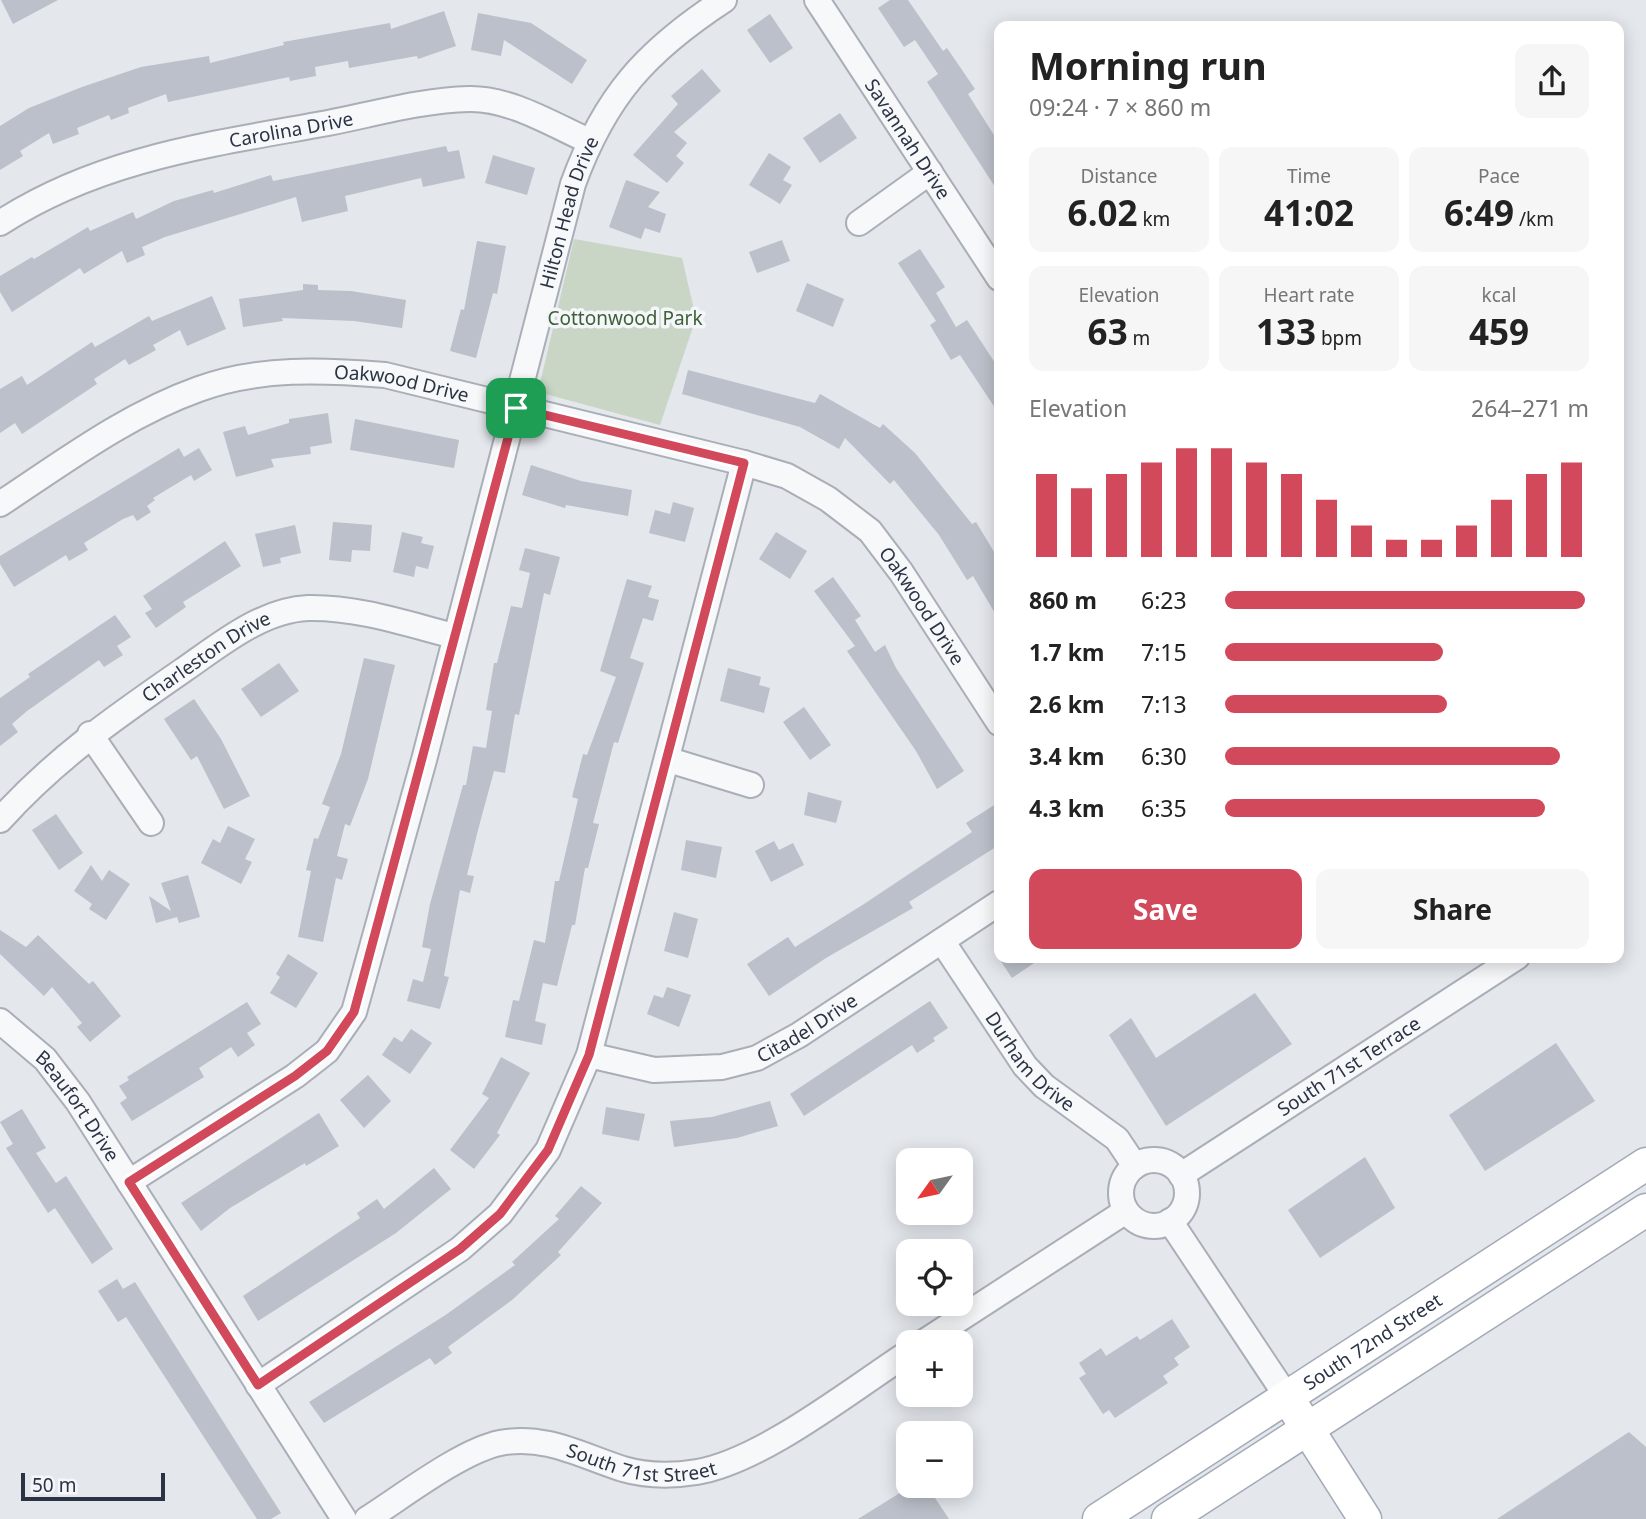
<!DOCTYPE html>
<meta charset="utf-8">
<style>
body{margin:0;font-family:"Noto Sans",sans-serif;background:#f6f6f6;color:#222;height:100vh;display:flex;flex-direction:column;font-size:26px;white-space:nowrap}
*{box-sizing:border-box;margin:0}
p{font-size:23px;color:#767676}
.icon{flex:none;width:38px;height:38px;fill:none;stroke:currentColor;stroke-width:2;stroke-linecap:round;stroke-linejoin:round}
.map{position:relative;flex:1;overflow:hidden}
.details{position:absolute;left:994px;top:21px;width:630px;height:942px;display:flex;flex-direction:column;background:#fff;border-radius:14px;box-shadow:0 4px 18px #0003}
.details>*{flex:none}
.needle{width:46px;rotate:237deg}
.controls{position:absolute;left:896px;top:1148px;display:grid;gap:14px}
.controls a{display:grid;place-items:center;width:77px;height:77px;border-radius:14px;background:#fff;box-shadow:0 4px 18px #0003;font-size:35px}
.scale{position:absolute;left:21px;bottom:18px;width:144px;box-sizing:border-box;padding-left:7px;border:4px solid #2b3445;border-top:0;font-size:19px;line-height:24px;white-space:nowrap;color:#2b3445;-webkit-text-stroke:5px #f4f6f9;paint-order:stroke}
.pin{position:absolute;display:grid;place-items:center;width:60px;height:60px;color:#fff;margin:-30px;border-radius:14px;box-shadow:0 4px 10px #0006}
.round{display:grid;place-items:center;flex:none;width:74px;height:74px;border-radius:14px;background:#f6f6f6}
.summary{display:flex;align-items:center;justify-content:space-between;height:119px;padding:0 35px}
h1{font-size:38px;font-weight:700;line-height:52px}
.metrics{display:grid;grid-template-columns:repeat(3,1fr);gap:10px;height:119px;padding:7px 35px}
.metrics div{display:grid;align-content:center;border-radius:14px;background:#f6f6f6;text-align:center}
.metrics b{font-size:35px;font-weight:700}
.metrics small{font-size:19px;font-weight:400}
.metrics p{font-size:19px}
.chart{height:196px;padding:14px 35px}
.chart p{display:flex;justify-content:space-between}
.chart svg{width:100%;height:126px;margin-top:7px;stroke:#d1495b;stroke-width:6}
.cta{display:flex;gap:14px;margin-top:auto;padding:14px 35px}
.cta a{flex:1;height:80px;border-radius:14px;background:#d1495b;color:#fff;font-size:28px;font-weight:700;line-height:80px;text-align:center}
.cta a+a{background:#f6f6f6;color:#222}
ul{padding:0 35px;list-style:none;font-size:23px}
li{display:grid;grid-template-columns:112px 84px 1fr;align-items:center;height:52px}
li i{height:18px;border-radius:9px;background:#d1495b}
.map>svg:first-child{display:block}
</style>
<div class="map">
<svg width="1646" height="1519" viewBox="0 0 1646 1519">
<rect width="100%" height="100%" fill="#e4e7ec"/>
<path fill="#c9d6c5" d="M 574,239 L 682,258 L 696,318 L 660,425 L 538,392 Z"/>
<g fill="#bbc0ca">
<path d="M 1,0 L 58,0 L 13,24 Z"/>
<path d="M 890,0 L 908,0 L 943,51 L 947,48 L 975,89 L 968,94 L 999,143 L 999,193 L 927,82 L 938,74 L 915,40 L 904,47 L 878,8 Z"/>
<path d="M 444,11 L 456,46 L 418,59 L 417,56 L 349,68 L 348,61 L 315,67 L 316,76 L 290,81 L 289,77 L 168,102 L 166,94 L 128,108 L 129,113 L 111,120 L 109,115 L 77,128 L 79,134 L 53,144 L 49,133 L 20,151 L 23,156 L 0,170 L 0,126 L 29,108 L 82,87 L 141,67 L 209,56 L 210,63 L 284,45 L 283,42 L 390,23 L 391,29 Z"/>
<path d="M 478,13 L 531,23 L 587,60 L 572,84 L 504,40 L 501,56 L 471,50 Z"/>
<path d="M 770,14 L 793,48 L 770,63 L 747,30 Z"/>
<path d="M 702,69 L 721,91 L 674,132 L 687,143 L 676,156 L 684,163 L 667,183 L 633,155 L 678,104 L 671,96 Z"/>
<path d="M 840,113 L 857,138 L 820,163 L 803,138 Z"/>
<path d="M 446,146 L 448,152 L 459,150 L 465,178 L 423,187 L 421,178 L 345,196 L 348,211 L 302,222 L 296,197 L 165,237 L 142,247 L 145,255 L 127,263 L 122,251 L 84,274 L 80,268 L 12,312 L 0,292 L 0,276 L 32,257 L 34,259 L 88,227 L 90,231 L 133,212 L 136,219 L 174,201 L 213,190 L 214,193 L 271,175 L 273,181 Z"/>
<path d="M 769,153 L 791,167 L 783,180 L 792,185 L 780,204 L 749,185 Z"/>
<path d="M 493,155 L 535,168 L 527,195 L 485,183 Z"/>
<path d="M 626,180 L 660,192 L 648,207 L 666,214 L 660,233 L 645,228 L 641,239 L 609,227 Z"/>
<path d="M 782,240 L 790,261 L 757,273 L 749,252 Z"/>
<path d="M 477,241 L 506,246 L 497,294 L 493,293 L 476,358 L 450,351 L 461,309 L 464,310 Z"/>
<path d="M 920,249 L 945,287 L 936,293 L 956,327 L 967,320 L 999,369 L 999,414 L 960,355 L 951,360 L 930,325 L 936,321 L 898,263 Z"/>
<path d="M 807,283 L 844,299 L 833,327 L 796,311 Z"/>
<path d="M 303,284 L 318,285 L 318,290 L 351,291 L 406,300 L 402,328 L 354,321 L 282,318 L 283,321 L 243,327 L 239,299 L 303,290 Z"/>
<path d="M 212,296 L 226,329 L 187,346 L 180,330 L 153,345 L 156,350 L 129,365 L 125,359 L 94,379 L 97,384 L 22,434 L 15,423 L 0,433 L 0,389 L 22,376 L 27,385 L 92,342 L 95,347 L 149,316 L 152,321 Z"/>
<path d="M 688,370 L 815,403 L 820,394 L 880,428 L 883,424 L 915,453 L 972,524 L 976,522 L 999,560 L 999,620 L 973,576 L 967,580 L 939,535 L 894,480 L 890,484 L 845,438 L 839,449 L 800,427 L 682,394 Z"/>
<path d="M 328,413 L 332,443 L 310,447 L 311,454 L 271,459 L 274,467 L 236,477 L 223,432 L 245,426 L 248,435 L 289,423 L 289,419 Z"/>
<path d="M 355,419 L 459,440 L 454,468 L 350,450 Z"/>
<path d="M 179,448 L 184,457 L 199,448 L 212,470 L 194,481 L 191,475 L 153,498 L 155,500 L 147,506 L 151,512 L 137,521 L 133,515 L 123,519 L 84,543 L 88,550 L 69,561 L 66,555 L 14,587 L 0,564 L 0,556 Z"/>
<path d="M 531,465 L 581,481 L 632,490 L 628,516 L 566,505 L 565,508 L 522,495 Z"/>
<path d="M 673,502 L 694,508 L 685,542 L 649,533 L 655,510 L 670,514 Z"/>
<path d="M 333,522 L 372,525 L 370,551 L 352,550 L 351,562 L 329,560 Z"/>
<path d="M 295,525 L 301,553 L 280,558 L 281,563 L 263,567 L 255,534 Z"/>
<path d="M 402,532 L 423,537 L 421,543 L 434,546 L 428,569 L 416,566 L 414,577 L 393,572 Z"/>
<path d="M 776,532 L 807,551 L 790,579 L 759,559 Z"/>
<path d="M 225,541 L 241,566 L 183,602 L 186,607 L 156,628 L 145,613 L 152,609 L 143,596 Z"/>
<path d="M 525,548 L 560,557 L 550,595 L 544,593 L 519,715 L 515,714 L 505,773 L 494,771 L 478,830 L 467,875 L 474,876 L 470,893 L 460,890 L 444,976 L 449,977 L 440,1009 L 407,1001 L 413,979 L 423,982 L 431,949 L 422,947 L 430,904 L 463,785 L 466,785 L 473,746 L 486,748 L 492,711 L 486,710 L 494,663 L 497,663 L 511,606 L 522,608 L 530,573 L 519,570 Z"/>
<path d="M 833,577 L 861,616 L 855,620 L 875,652 L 885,645 L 896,668 L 964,771 L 937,789 L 916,751 L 847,651 L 855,646 L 814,591 Z"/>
<path d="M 627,579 L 652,586 L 648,597 L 659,600 L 653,621 L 643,618 L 630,658 L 644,663 L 618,743 L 614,742 L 593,823 L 599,824 L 588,868 L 585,868 L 575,925 L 572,925 L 557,986 L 543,983 L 535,1021 L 546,1024 L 542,1045 L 505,1037 L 513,1000 L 519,1001 L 534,940 L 545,943 L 555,881 L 559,881 L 578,799 L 572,797 L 583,754 L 587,755 L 616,677 L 600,671 Z"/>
<path d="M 115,615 L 131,637 L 117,646 L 123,655 L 104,667 L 99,660 L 27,711 L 12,724 L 18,732 L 0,746 L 0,698 L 30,677 L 28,674 Z"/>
<path d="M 364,658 L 395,665 L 368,779 L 350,826 L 345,824 L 337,856 L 348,859 L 342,880 L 336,878 L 323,942 L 298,937 L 311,871 L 306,870 L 314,838 L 318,839 L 330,807 L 322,804 L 341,754 Z"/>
<path d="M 279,663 L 299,691 L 261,717 L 241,689 Z"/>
<path d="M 728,668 L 761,677 L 759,685 L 770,688 L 764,713 L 720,701 Z"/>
<path d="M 194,699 L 221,739 L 250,796 L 224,809 L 197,756 L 191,760 L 164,719 Z"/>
<path d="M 804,707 L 831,745 L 810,760 L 783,722 Z"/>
<path d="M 808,792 L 842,801 L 836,823 L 804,815 Z"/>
<path d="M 999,802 L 999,845 L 909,902 L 913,908 L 826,958 L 769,996 L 747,964 L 788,937 L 795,947 L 864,904 L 972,832 L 966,823 Z"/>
<path d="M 56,814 L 83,853 L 59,870 L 32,830 Z"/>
<path d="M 228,826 L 255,839 L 245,859 L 252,862 L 241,884 L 201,863 L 213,839 L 220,843 Z"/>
<path d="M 686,840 L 722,847 L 716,878 L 681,870 Z"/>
<path d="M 774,841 L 779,850 L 793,843 L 804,865 L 771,882 L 755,851 Z"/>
<path d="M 91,865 L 102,881 L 109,870 L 130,884 L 106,920 L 89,909 L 92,904 L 74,891 Z"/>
<path d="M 188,875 L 200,917 L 179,923 L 177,917 L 156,923 L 149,896 L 171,911 L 161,883 Z"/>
<path d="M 674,912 L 698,919 L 688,958 L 664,951 Z"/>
<path d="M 0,930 L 26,947 L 38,935 L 89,984 L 93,981 L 121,1016 L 90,1042 L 77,1027 L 82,1023 L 52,987 L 44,996 L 0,954 Z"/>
<path d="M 288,954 L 318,973 L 296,1008 L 270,993 L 280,977 L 276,974 Z"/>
<path d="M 998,957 L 1043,957 L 1012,978 Z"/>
<path d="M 667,987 L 691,995 L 679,1027 L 647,1014 L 654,995 L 663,998 Z"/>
<path d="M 1255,993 L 1292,1044 L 1166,1126 L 1109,1035 L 1131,1018 L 1156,1058 Z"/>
<path d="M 930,1001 L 948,1028 L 933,1038 L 935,1041 L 917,1053 L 912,1045 L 804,1116 L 790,1094 Z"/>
<path d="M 247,1002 L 261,1024 L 247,1033 L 255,1045 L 238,1057 L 231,1047 L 199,1068 L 204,1077 L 132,1121 L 120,1103 L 127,1098 L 119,1086 L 129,1080 L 127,1077 Z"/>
<path d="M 411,1029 L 432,1043 L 410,1074 L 382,1055 L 394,1037 L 402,1042 Z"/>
<path d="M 1556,1043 L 1595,1101 L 1485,1171 L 1449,1115 Z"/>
<path d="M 501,1057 L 530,1073 L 497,1133 L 500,1135 L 474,1169 L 450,1150 L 489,1098 L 482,1094 Z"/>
<path d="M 368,1075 L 391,1101 L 364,1128 L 340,1100 Z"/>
<path d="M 770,1101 L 778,1126 L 737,1138 L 674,1147 L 670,1121 L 712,1117 Z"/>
<path d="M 606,1107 L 645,1114 L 639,1141 L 602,1134 Z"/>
<path d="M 22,1109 L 46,1148 L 36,1153 L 56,1183 L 66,1176 L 113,1249 L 92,1264 L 55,1208 L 48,1213 L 6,1148 L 13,1144 L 0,1122 Z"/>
<path d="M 319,1113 L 339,1146 L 306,1166 L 305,1163 L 230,1208 L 201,1231 L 181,1203 Z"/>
<path d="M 1365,1157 L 1395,1208 L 1320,1258 L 1288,1210 Z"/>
<path d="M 434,1168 L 451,1189 L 396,1233 L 258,1321 L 243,1296 L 360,1218 L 357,1213 L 377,1199 L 384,1209 Z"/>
<path d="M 581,1186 L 602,1203 L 558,1252 L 561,1255 L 512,1300 L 448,1347 L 452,1353 L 435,1365 L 430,1358 L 324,1423 L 309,1402 L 447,1314 L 515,1265 L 512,1262 L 559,1219 L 555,1216 Z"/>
<path d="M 117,1279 L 123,1289 L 135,1282 L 281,1513 L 271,1519 L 257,1519 L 126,1317 L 118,1322 L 98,1291 Z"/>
<path d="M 1172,1319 L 1190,1347 L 1174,1358 L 1179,1365 L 1163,1376 L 1168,1383 L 1115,1418 L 1109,1410 L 1103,1414 L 1079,1378 L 1086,1374 L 1079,1363 L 1101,1348 L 1106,1356 L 1137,1336 L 1140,1340 Z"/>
<path d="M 1629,1432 L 1646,1447 L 1646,1519 L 1497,1519 Z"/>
<path d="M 911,1486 L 927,1486 L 949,1519 L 858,1519 Z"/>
</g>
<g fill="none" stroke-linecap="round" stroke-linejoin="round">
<g stroke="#a9aeb7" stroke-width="28">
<g id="minor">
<path id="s1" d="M 817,0 L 999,278"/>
<path id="s2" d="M 0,223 C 100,158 213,144 328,123 C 374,114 422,100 469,99 C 510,98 553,125 589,141"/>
<path d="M 859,223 L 930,172"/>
<path id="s3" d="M 0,504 C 64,462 126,415 199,389 C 258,367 324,370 385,375 L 744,463 L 787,476 L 828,499 L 870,531 L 901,572 L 999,723"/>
<path d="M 90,734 L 151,823"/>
<path d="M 669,760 L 751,785"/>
<path id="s4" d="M 0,820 C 56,758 117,716 185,669 C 221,644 262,610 308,608 C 357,607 407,624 454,636"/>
<path id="s5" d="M 942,941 L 1025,1066 L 1044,1086 L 1117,1139 L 1135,1166"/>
<path id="s6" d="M 0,1021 L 45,1059 L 78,1102 L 344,1519"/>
<path id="s7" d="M 589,1055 L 654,1070 L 722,1067 L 757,1058 L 799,1035 L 999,903"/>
<circle cx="1154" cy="1193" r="33"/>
<path id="s8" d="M 1181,1175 L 1517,957"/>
<path id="s9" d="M 129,1182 L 295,1076 L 327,1051 L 354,1012 L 424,760 L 573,184 C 605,96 646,51 724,0"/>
<path d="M 1170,1221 L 1287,1397"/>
<path d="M 924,1342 L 1126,1211"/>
<path d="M 258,1385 L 460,1249 L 500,1214 L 548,1150 L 589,1055 L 744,463"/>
<path id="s10" d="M 367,1519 C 402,1497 461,1451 500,1443 C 545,1434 582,1456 623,1469 C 647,1476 672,1476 697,1472 C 762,1461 851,1390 908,1353"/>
</g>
</g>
<g stroke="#a3abb8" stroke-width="35">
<g id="major">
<path d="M 1296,1411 L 1365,1519"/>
<path id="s11" d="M 1099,1519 L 1646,1164"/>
<path d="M 1168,1519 L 1646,1210"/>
</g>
</g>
<use href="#minor" stroke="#f7f8fa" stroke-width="24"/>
<use href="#major" stroke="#fff" stroke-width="32"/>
</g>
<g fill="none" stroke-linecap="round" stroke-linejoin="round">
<g stroke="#fff" stroke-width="14">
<path id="route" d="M 516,408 L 744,463 L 589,1055 L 548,1150 L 500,1214 L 460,1249 L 258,1385 L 129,1182 L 295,1076 L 327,1051 L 354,1012 Z"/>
</g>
<use href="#route" stroke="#d1495b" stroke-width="9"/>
</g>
<g text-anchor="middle" stroke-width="7" stroke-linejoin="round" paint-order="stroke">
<g font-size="19" fill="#2b3445" stroke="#f4f6f9">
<text dy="7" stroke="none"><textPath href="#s2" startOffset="308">Carolina Drive</textPath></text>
<text dy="7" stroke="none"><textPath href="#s1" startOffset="166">Savannah Drive</textPath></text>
<text dy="7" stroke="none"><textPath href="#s9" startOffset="1113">Hilton Head Drive</textPath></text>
<text dy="7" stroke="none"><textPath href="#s3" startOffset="436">Oakwood Drive</textPath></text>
<text dy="7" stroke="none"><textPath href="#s3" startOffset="1024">Oakwood Drive</textPath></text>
<text dy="7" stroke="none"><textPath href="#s4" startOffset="264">Charleston Drive</textPath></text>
<text dy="7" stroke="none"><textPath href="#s7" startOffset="229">Citadel Drive</textPath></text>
<text dy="7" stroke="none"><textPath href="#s5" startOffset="150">Durham Drive</textPath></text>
<text dy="7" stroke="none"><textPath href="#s8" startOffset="200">South 71st Terrace</textPath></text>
<text dy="7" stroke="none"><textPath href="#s6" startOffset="116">Beaufort Drive</textPath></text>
<text dy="7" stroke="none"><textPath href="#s11" startOffset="326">South 72nd Street</textPath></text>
<text dy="7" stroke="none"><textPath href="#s10" startOffset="299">South 71st Street</textPath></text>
</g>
<g font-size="19" fill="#3f6138" stroke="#f4f6f9">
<text x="625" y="325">Cottonwood Park</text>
</g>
</g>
</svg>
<div class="controls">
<a><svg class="needle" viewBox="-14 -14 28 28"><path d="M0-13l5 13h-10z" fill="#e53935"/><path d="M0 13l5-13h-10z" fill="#767676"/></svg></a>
<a><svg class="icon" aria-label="locate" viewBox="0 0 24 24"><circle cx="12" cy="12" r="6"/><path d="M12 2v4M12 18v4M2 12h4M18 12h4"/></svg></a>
<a>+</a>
<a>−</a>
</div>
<div class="scale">50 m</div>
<div class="pin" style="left:516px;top:408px;background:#1e9e55"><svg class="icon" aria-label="arrive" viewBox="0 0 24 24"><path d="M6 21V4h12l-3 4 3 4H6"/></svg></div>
<section class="details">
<div class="summary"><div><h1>Morning run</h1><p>09:24 · 7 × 860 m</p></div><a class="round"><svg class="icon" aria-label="share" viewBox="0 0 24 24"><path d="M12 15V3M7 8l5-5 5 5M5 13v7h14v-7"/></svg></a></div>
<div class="metrics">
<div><p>Distance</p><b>6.02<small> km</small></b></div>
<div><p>Time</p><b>41:02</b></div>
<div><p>Pace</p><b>6:49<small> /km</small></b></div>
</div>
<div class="metrics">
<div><p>Elevation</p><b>63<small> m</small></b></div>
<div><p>Heart rate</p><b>133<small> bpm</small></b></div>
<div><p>kcal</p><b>459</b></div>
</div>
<div class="chart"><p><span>Elevation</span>264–271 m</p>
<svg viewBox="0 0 160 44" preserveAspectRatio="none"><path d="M5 44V15M15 44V20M25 44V15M35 44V11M45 44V6M55 44V6M65 44V11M75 44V15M85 44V24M95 44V33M105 44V38M115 44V38M125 44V33M135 44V24M145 44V15M155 44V11"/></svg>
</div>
<ul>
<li><b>860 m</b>6:23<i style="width:99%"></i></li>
<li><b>1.7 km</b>7:15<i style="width:60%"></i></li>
<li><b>2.6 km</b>7:13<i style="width:61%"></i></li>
<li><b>3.4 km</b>6:30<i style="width:92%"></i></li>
<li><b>4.3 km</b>6:35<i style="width:88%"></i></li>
</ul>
<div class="cta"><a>Save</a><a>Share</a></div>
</section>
</div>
